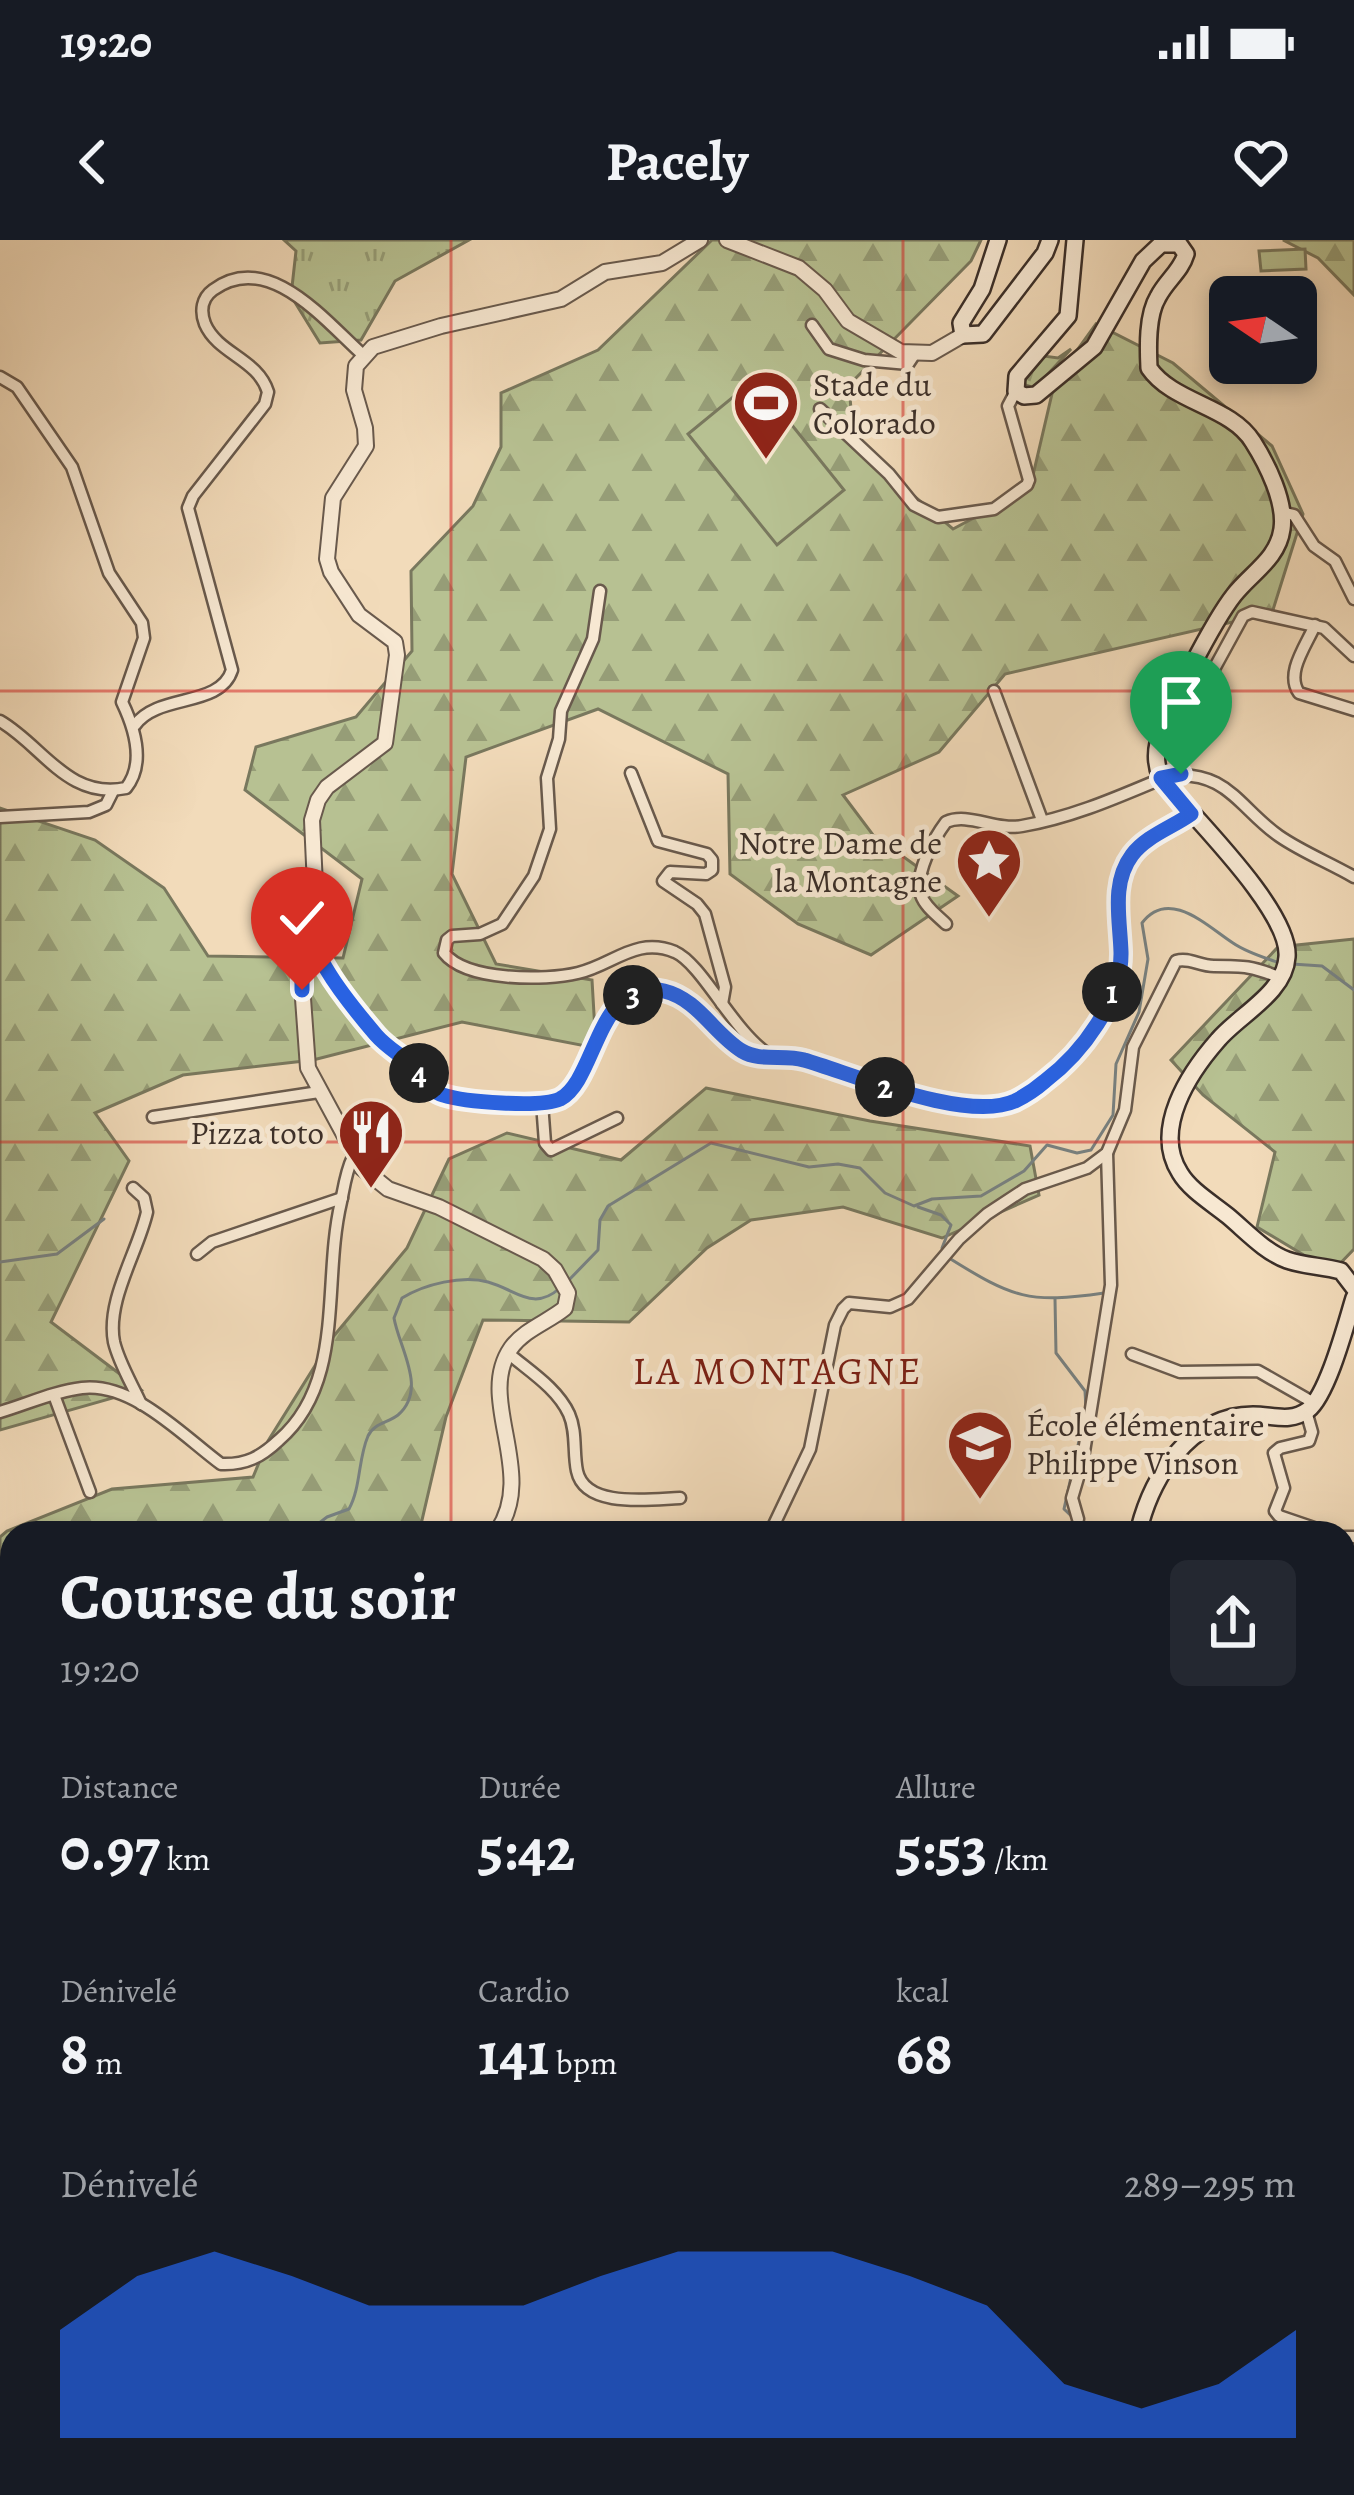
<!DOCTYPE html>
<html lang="fr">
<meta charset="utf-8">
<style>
body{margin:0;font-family:Alegreya,serif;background:#242831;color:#f1f3f6;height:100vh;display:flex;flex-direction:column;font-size:45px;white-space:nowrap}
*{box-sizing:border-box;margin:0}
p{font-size:39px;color:#9ea1a6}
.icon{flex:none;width:66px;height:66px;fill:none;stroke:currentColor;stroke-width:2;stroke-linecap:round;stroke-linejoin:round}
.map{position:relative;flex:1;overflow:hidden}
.panel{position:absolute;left:0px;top:1281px;width:1356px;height:975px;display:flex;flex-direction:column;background:#171b24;border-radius:36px 36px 0 0;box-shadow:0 6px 18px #0003}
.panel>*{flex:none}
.needle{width:78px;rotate:283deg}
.buttons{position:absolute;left:1209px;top:36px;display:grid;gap:24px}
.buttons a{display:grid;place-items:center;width:108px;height:108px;border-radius:18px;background:#171b24;box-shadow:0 6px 18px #0003;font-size:60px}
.pin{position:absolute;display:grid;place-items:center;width:102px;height:102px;color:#fff;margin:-123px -51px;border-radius:50% 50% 50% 0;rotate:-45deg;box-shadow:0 0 12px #0007}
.pin .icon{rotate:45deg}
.km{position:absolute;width:60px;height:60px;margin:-30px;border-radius:50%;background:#222;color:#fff;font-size:33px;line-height:60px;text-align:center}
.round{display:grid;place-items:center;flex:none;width:126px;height:126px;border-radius:18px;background:#242831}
.summary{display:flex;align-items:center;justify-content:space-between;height:204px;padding:0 60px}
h1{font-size:66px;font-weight:700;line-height:90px}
.figures{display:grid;grid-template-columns:repeat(3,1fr);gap:18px;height:204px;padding:12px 60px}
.figures div{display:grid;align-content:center}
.figures b{font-size:60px;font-weight:700}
.figures small{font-size:33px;font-weight:400}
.figures p{font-size:33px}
.chart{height:336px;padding:24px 60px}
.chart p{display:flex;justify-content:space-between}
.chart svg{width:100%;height:216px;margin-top:12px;fill:#2563eb;opacity:.7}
.status{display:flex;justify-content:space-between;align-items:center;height:84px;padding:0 60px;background:#171b24;direction:ltr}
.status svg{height:33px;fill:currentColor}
header{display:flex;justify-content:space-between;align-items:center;height:156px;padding:0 60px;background:#171b24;font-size:54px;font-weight:700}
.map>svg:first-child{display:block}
</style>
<div class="status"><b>19:20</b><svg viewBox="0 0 49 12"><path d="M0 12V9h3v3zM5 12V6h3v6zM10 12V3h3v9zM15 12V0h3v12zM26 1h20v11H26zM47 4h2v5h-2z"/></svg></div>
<header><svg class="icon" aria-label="back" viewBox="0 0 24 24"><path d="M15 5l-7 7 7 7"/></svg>Pacely<svg class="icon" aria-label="heart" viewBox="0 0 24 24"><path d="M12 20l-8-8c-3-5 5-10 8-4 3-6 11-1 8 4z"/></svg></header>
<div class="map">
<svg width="1354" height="2255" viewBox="0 0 1354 2255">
<defs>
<pattern id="grass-tufts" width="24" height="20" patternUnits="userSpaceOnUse" patternTransform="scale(3)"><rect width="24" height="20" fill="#b7c192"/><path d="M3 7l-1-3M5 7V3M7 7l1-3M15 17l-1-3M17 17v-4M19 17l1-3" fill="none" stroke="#969d77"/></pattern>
<pattern id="forest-firs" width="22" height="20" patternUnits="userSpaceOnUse" patternTransform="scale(3)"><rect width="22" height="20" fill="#b7c192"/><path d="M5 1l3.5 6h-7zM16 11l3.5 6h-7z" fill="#969d77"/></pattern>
</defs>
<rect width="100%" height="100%" fill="#f2dbba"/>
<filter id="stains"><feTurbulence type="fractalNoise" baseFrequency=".00167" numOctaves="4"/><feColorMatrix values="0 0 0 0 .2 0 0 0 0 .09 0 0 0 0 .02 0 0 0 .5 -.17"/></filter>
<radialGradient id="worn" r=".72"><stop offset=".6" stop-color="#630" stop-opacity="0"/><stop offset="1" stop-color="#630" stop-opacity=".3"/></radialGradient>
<g fill="url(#grass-tufts)" stroke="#79785e" stroke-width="3">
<path d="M 284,0 L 469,0 L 395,41 L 361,100 L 320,103 L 291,56 L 296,11 Z"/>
<path d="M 1071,109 L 1035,148 L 1022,144 L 1044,116 L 1058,118 Z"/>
<path d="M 1354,1414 L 1354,1576 L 1344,1561 L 1344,1417 Z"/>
</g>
<g fill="url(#forest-firs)" stroke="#79785e" stroke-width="3">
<path d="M 712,0 L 981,0 L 971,21 L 849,145 L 854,205 L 953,289 L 1030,248 L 1055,141 L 1096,84 L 1173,123 L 1272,206 L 1303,274 L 1272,373 L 1005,434 L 939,512 L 843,555 L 873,595 L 958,656 L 871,715 L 798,684 L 730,634 L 728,534 L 598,469 L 466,517 L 452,634 L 496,724 L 592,740 L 596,808 L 462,782 L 313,820 L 183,835 L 95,873 L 129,921 L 51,1082 L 141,1150 L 0,1190 L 0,568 L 95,600 L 164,648 L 208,716 L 343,718 L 362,639 L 245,550 L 256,507 L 356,477 L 412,411 L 411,331 L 473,266 L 501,207 L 501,153 L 598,110 Z"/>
<path d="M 1283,0 L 1354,0 L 1354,55 L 1318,18 Z"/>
<path d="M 1354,699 L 1354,1009 L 1332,1032 L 1257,987 L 1275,912 L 1203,855 L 1171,820 L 1278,707 Z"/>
<path d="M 706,848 L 870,881 L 1030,906 L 1039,955 L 942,998 L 843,967 L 751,980 L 707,1008 L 629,1082 L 483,1080 L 446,1177 L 419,1293 L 12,1293 L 12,2244 L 680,2244 L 671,2255 L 0,2255 L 0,1297 L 7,1291 L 112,1249 L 253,1237 L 268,1201 L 333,1097 L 407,1008 L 449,919 L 507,893 L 621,920 Z"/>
</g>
<g fill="#b7c192" stroke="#79785e" stroke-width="3">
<path d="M 1305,9 L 1306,29 L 1261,31 L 1259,11 Z"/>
<path d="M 755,139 L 844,250 L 777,305 L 688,194 Z"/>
<path d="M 1344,1596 L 1354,1597 L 1354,1736 L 1344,1735 Z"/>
</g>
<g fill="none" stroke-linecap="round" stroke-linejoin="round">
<g stroke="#788181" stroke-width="3">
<path d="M 1292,724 L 1322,726 L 1354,750"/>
<path d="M 918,967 L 941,975 L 951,985 L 942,1008"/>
<path d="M 949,1018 C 1013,1058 1029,1064 1104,1053"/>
<path d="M 0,1022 L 57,1014 L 104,979"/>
<path d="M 567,1042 L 598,1010 L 600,980 L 608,966 L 711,903 L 809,927 L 838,924 L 860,928 L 885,953 L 914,966 L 932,959 L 981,956 L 1024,931 L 1047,905 L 1077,913 L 1091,910 L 1113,875 L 1116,824 L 1139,772 L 1148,719 L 1142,683 C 1169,647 1208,687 1233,703 C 1246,712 1262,717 1277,722"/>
<path d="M 1055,1059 L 1056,1113 L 1085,1151 L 1086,1169 L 1064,1269 L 1089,1293"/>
<path d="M 306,1293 L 327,1277 L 349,1269 C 361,1247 358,1219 368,1196 C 374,1183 388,1183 398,1175 C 428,1149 399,1108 394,1078 L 402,1058 C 425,1044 462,1035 488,1042 C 517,1050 533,1072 560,1048"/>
<path d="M 0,1435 L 12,1426"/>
<path d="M 1344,1500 L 1354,1502"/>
<path d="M 0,1909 L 12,1912"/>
<path d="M 371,2255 L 372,2244"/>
</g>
<g stroke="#695a4d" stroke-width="15">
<g id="minor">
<path d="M 812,85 L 829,109 L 864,120 L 908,124 L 914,115"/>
<path d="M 0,137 L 17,147 L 72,227 L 109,333 L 142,383 L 144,398 L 122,462 C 134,487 146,523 126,548 C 68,560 43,506 0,481"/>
<path d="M 820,169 L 889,234 L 914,265 L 938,277 L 994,269 L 1027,245 L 1029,240 L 1008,166 L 1016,151"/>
<path d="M 1281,272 L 1294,275 L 1314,306 L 1335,321 L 1354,359"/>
<path d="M 600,351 L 593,399 L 561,471 L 559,499 L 547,538 L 550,589 L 534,636 L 502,684 L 480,694 L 452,696 L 447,700 L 444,713 C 466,741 545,741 578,733 C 613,725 636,696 675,712 C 702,724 733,791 768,814"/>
<path d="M 1315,385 C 1306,406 1285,433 1299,453 L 1354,470"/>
<path d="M 1194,428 L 1214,429 L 1243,376 L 1252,372 L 1324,388 L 1354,416"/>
<path d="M 994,451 L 1042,580"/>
<path d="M 135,485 C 158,453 220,468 232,430 L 188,268 L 193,256 L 265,164 L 268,152 C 258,119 218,114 205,84 C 200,71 202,58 213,50 C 268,9 325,81 363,115"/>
<path d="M 631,533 L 658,601 L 707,614 L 712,620 L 712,630 L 706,634 L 670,632 L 663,641 L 697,664 L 705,674 L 725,747 L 722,764"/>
<path d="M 0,577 L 89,572 L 106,565 L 113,551"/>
<path d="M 946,684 C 938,676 925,667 921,655 C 914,634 934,598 946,582 C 968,572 996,591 1022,586 C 1074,577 1120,556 1168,536 C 1227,529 1239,568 1279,596 C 1302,612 1330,623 1354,637"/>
<path d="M 302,693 C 316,703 318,716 326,730 C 340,752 359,775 376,795 C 388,809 405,817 417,830 C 425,839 431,852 443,855 C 464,862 540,868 560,859 C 597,840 597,735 664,751 C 698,759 714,794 742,811 C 760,822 785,813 804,819 C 816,823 826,830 838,834 C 877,847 977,878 1015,861 C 1025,856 1036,848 1045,841 C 1082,813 1121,760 1121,712 C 1120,679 1111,643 1132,615 C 1145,596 1173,587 1191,574"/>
<path d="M 542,863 L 545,903 L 551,910 L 617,878"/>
<path d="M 153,877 L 319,852"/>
<path d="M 133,948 L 144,958 L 147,972 C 138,1012 106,1060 114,1102 C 119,1123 132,1144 141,1164"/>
<path d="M 197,1014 L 212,1002 L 342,958"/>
<path d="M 508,1113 C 529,1131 557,1148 569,1174 C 577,1192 573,1212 577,1231 C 585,1269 651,1259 680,1258"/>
<path d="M 1132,1114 L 1180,1132 L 1258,1131 L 1314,1163"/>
<path d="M 54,1155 L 90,1252"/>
<path d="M 1306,1171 L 1312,1192 L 1309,1201 L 1280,1208 L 1274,1213 L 1284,1248 L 1275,1271 L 1279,1276 L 1329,1293"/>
<path d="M 0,1172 C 27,1164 55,1151 82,1148 C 133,1142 183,1196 221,1224 C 246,1225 261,1217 279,1200 C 346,1142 322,1042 341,962 C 344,947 346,931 353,917"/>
<path d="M 1078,1279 L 1072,1258 L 1082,1224 L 1111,1045 L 1107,913"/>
<path d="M 770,1293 L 810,1209 L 835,1085 L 843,1069 L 849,1063 L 890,1067 L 908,1059 L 959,999 L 987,974 L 1025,949 L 1087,928 L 1107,913 L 1125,870 L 1133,807 L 1176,721 C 1189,717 1199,726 1214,726 C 1244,726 1252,726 1281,738"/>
<path d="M 1344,1297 L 1354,1297"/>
<path d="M 1354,1373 L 1351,1376 L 1354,1383"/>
<path d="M 1344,2185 L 1354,2184"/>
<path d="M 695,2244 L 695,2255"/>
<path d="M 826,2244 L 827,2255"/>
<path d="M 978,2244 L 980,2255"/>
<path d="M 669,2255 L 681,2244"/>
<path d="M 839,2255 L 858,2244"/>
<path d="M 911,2255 L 911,2244"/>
</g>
</g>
<g stroke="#695a4d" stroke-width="18">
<g id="tertiary">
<path d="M 727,0 L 799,28 L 825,50 L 848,81 L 901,112 L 932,113 L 963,95"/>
<path d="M 496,1293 C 539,1233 475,1160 511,1108 C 525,1089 548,1082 565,1068 L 568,1053 L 555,1030 L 543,1019 L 439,967 L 388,949 L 362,928 L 308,828 L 299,703 L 315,646 L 312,580 L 318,560 L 327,547 L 385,503 L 397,415 L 395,402 L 359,375 L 331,332 L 327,319 L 333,258 L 366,206 L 365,188 L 354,150 L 356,126 L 373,107 L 441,86 L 561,59 L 605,32 L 662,23 L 700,0"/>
<path d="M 1236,2244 L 1239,2255"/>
<path d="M 558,2255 L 571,2244"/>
</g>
</g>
<g stroke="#3b2f29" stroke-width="20">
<g id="secondary">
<path d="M 998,0 L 982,49 L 961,83 L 963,95 L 983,94 L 1045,13 L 1050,0"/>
<path d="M 1075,0 L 1068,76 L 1017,136 L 1016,151 L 1024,156 L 1036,155 L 1094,107 L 1143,21 L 1161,4 L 1179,4 L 1186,14 C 1181,31 1166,41 1158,57 C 1147,75 1148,107 1149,128 C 1173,163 1231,166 1253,202 C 1267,224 1286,262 1282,289 C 1278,319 1251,333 1234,355 C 1215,379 1165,473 1158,503 C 1155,516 1156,526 1161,538 C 1191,575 1291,671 1287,717 C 1285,753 1239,775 1218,800 C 1189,833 1152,889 1180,933 C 1190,950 1212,963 1228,976 C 1246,991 1265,1012 1287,1020 C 1304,1026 1323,1026 1341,1031 L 1354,1048"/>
<path d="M 1138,1293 C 1151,1238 1189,1175 1253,1175 C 1273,1175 1290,1183 1308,1170 C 1328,1154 1346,1084 1354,1058"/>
<path d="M 1290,2244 L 1300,2255"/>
</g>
</g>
<use href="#minor" stroke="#f7e8d2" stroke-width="10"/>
<use href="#tertiary" stroke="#f7e8d2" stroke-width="14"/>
<use href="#secondary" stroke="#f7e8d2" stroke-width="15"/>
</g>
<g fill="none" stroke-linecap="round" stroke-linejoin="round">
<g stroke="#fff" stroke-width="24">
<path id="route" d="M 302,750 L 302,693 C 316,703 318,716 327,730 C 340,752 359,775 376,795 C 388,809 405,817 417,830 C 425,839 431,852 443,855 C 464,862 540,868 560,859 C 597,840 597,735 664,751 C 698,759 714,794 742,811 C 760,822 785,814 804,820 C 853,834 966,883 1015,861 C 1025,856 1037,848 1045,841 C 1082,813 1122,760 1121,712 C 1120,679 1111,643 1132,615 C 1146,596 1173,587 1191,574 L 1161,538 L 1181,534"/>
</g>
<use href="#route" stroke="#2563eb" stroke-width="15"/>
</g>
<path fill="none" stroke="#d62828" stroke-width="3" stroke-opacity="0.55" d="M 451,0 L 451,1293M 903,0 L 903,1293M 0,451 L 1354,451M 0,902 L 1354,902M 0,1353 L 12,1353M 1344,1353 L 1354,1353M 0,1804 L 12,1804M 1344,1804 L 1354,1804M 451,2244 L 451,2255M 903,2244 L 903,2255"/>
<defs>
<g id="stadium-pin" transform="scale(3.45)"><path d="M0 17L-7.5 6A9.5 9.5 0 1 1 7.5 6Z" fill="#8f2418" stroke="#f7e8d2"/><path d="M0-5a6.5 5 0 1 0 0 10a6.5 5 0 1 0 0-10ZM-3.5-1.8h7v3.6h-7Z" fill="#fff"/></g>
<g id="sight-pin" transform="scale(3.45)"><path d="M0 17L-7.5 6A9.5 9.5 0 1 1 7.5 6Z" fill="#8f2418" stroke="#f7e8d2"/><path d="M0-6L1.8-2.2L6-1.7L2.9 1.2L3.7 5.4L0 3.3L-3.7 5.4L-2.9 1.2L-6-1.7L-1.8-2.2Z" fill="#fff"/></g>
<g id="restaurant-pin" transform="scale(3.45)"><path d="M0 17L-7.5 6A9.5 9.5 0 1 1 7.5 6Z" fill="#8f2418" stroke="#f7e8d2"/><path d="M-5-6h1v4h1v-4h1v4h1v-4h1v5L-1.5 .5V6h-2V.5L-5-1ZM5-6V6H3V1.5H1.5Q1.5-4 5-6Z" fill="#fff"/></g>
<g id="school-pin" transform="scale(3.45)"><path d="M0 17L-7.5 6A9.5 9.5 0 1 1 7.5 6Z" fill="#8f2418" stroke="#f7e8d2"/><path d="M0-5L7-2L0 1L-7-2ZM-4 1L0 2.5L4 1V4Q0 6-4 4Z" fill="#fff"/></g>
</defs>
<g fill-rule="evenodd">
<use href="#stadium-pin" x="766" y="163"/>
<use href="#sight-pin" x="989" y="621"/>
<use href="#restaurant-pin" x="371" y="892"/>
<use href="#school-pin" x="980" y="1203"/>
</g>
<g text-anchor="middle" stroke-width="10" stroke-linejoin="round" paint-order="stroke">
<g font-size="33" fill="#3b2f29" stroke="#f7e8d2" text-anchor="start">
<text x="813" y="156">Stade du<tspan x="813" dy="38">Colorado</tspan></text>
<text x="942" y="614" text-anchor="end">Notre Dame de<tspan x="942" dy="38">la Montagne</tspan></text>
<text x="324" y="904" text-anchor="end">Pizza toto</text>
<text x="1026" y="1196">École élémentaire<tspan x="1026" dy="38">Philippe Vinson</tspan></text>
</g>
<g font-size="39" letter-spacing="3" fill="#7a1f14" stroke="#f7e8d2">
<text x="778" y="1144">LA MONTAGNE</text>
</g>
</g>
<rect width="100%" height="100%" filter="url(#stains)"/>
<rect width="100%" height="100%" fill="url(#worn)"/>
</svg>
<div class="buttons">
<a><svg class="needle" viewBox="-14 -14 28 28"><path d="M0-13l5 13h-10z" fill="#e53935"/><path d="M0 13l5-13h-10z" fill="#9ea1a6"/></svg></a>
</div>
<div class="pin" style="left:1181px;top:534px;background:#1e9e55"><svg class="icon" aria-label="arrive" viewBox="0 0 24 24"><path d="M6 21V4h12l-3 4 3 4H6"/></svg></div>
<div class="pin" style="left:302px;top:750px;background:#d93025"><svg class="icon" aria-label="check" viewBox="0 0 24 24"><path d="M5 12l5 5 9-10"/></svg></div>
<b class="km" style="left:1112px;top:752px">1</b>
<b class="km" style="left:885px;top:847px">2</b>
<b class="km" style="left:633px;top:755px">3</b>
<b class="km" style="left:419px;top:833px">4</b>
<section class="panel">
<div class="summary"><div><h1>Course du soir</h1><p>19:20</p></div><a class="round"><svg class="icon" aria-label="share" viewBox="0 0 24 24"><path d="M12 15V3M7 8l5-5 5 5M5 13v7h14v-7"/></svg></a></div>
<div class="figures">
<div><p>Distance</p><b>0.97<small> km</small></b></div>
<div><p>Durée</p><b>5:42</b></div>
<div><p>Allure</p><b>5:53<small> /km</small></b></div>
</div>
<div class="figures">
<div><p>Dénivelé</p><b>8<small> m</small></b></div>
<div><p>Cardio</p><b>141<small> bpm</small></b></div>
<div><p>kcal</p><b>68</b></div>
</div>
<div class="chart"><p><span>Dénivelé</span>289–295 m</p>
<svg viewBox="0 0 160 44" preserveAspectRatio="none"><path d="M0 44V22L10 11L20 6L30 11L40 17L50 17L60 17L70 11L80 6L90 6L100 6L110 11L120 17L130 33L140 38L150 33L160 22V44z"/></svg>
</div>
</section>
</div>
